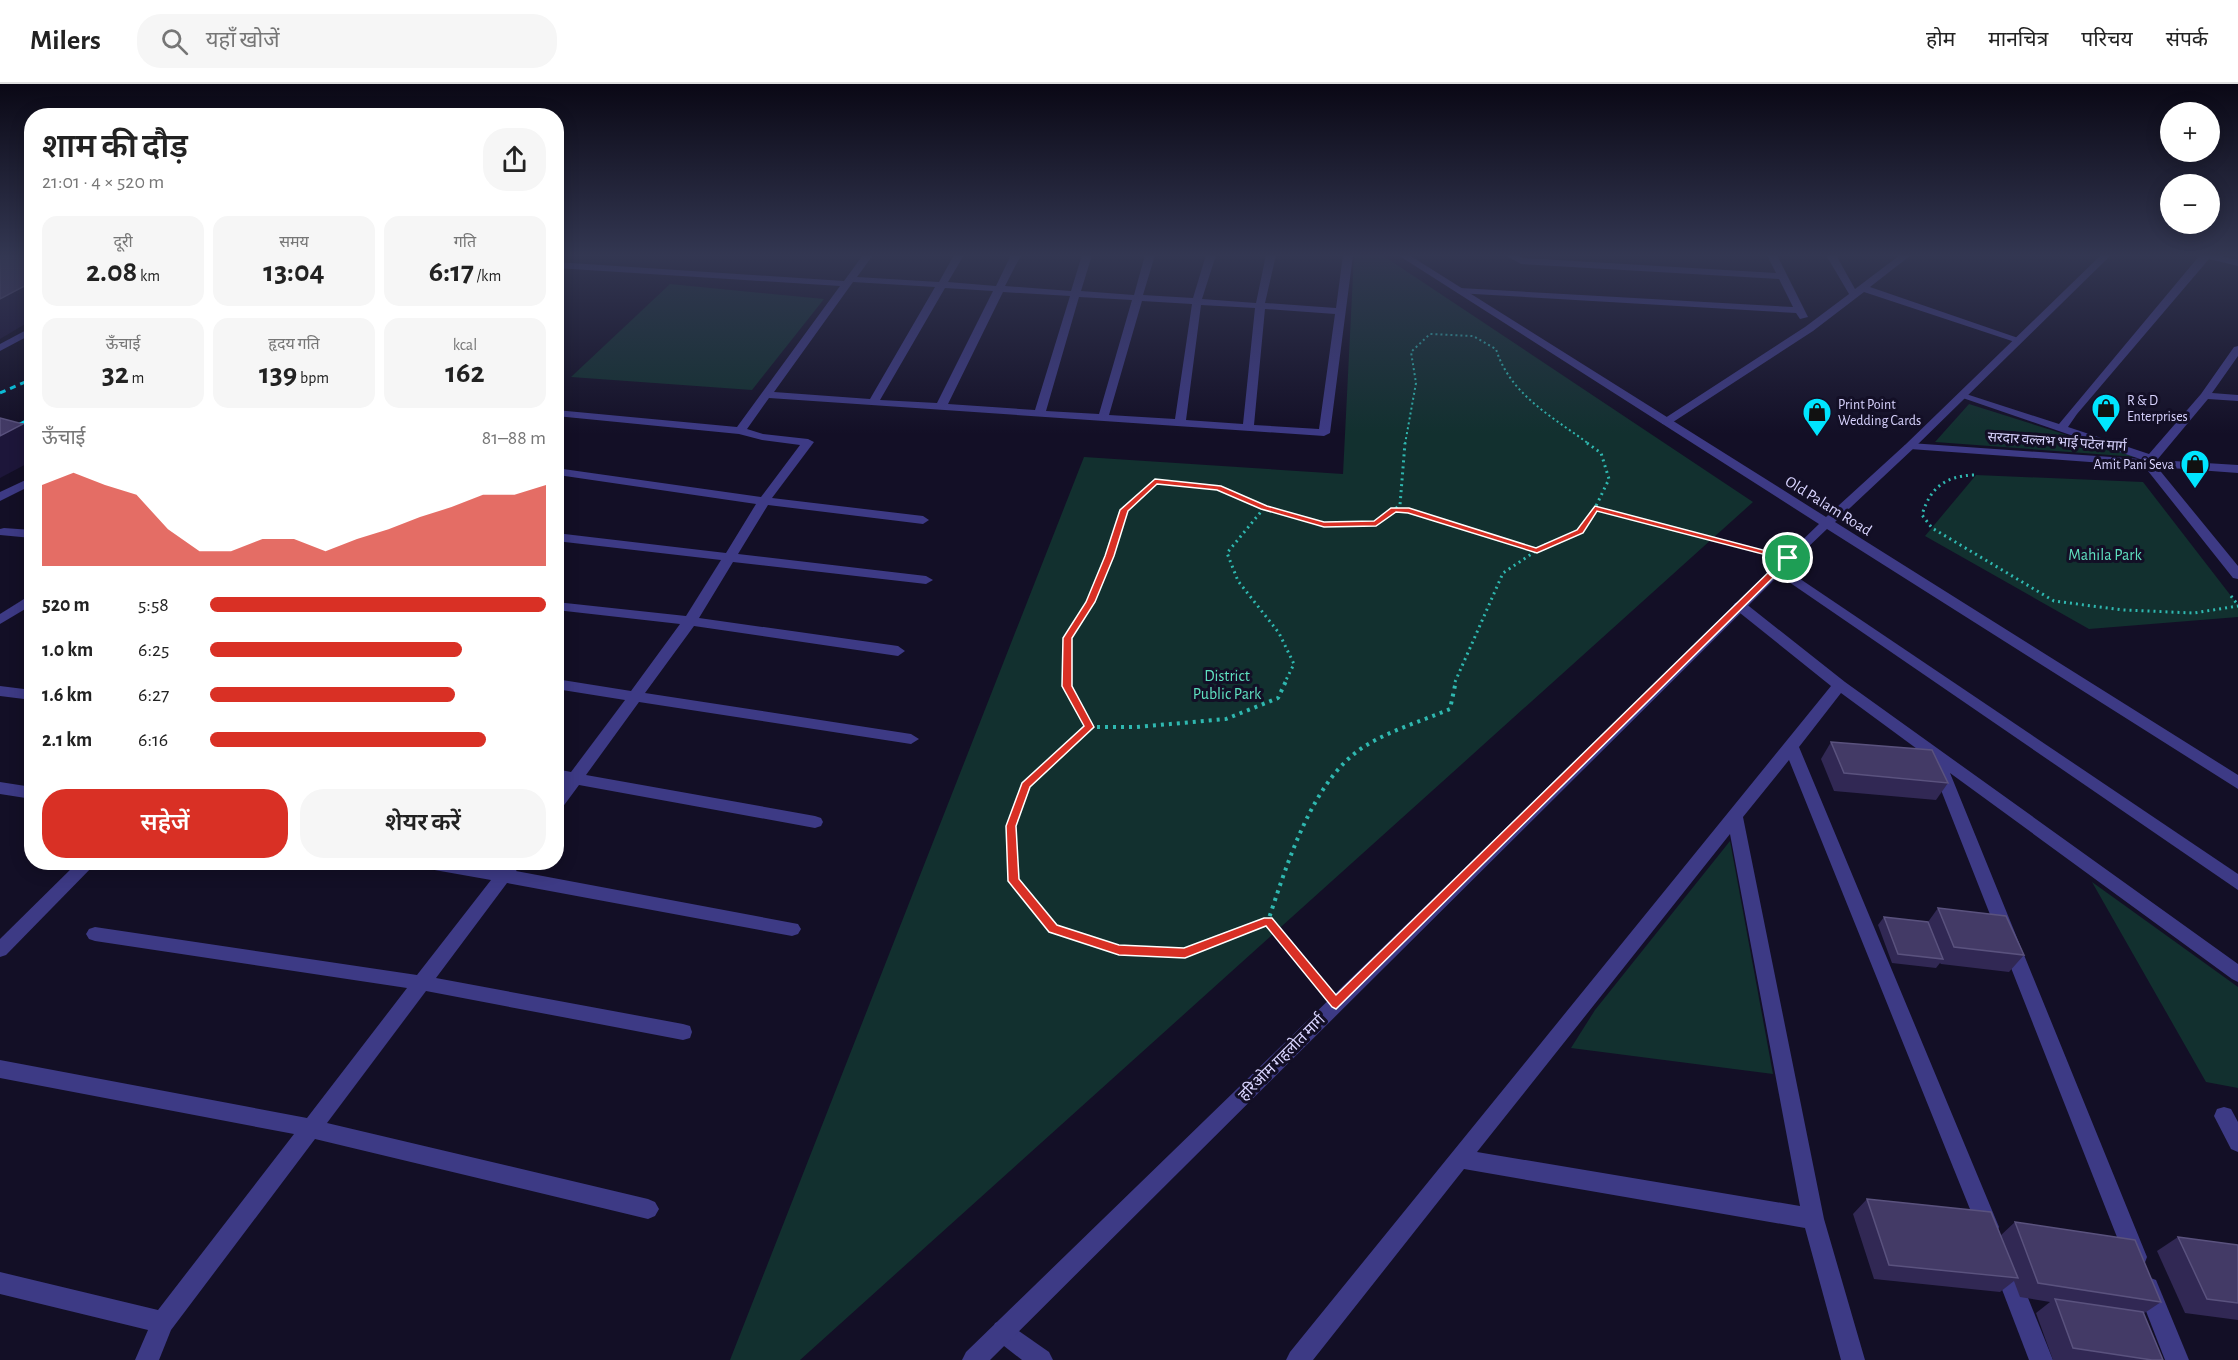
<!DOCTYPE html>
<html lang="hi">
<meta charset="utf-8">
<style>
body{margin:0;font-family:"Alegreya Sans","Noto Sans Devanagari",sans-serif;background:#f6f6f6;color:#222;height:100vh;display:flex;flex-direction:column;font-size:22px;white-space:nowrap}
*{box-sizing:border-box;margin:0}
p{font-size:20px;color:#767676}
.icon{flex:none;width:33px;height:33px;fill:none;stroke:currentColor;stroke-width:2;stroke-linecap:round;stroke-linejoin:round}
.map{position:relative;flex:1;overflow:hidden}
.drawer{position:absolute;left:24px;top:24px;width:540px;height:762px;display:flex;flex-direction:column;background:#fff;border-radius:24px;box-shadow:0 3px 15px #0003}
.drawer>*{flex:none}
.controls{position:absolute;left:2160px;top:18px;display:grid;gap:12px}
.controls a{display:grid;place-items:center;width:60px;height:60px;border-radius:50%;background:#fff;box-shadow:0 3px 15px #0003;font-size:30px}
.pin{position:absolute;display:grid;place-items:center;width:51px;height:51px;color:#fff;margin:-26px;border:3px solid #fff;border-radius:50%;box-shadow:0 2px 6px #0007}
.round{display:grid;place-items:center;flex:none;width:63px;height:63px;border-radius:24px;background:#f6f6f6}
.headline{display:flex;align-items:center;justify-content:space-between;height:102px;padding:0 18px}
h1{font-size:33px;font-weight:600;line-height:45px}
.stats{display:grid;grid-template-columns:repeat(3,1fr);gap:9px;height:102px;padding:6px 18px}
.stats div{display:grid;align-content:center;border-radius:15px;background:#f6f6f6;text-align:center}
.stats b{font-size:30px;font-weight:600}
.stats small{font-size:16px;font-weight:400}
.stats p{font-size:16px}
.chart{height:168px;padding:12px 18px}
.chart p{display:flex;justify-content:space-between}
.chart svg{width:100%;height:108px;margin-top:6px;fill:#d93025;opacity:.7}
.primary-button{display:flex;gap:12px;margin-top:auto;padding:12px 18px}
.primary-button a{flex:1;height:69px;border-radius:24px;background:#d93025;color:#fff;font-size:24px;font-weight:600;line-height:69px;text-align:center}
.primary-button a+a{background:#f6f6f6;color:#222}
ul{padding:0 18px;list-style:none;font-size:20px}
li{display:grid;grid-template-columns:96px 72px 1fr;align-items:center;height:45px}
li i{height:15px;border-radius:8px;background:#d93025}
header{display:flex;align-items:center;gap:36px;box-sizing:border-box;height:84px;padding:0 30px;background:#fff;border-bottom:2px solid #e0e0e0}
header strong{font-size:28px}
nav{display:flex;gap:33px;margin-inline-start:auto;font-size:21px}
.search{width:420px;height:54px;background:#f6f6f6;display:flex;align-items:center;gap:15px;box-sizing:border-box;padding:0 21px;border-radius:24px;color:#767676;font-size:22px}
.map>svg:first-child{display:block}
</style>
<header>
<strong>Milers</strong>
<div class="search"><svg class="icon" aria-label="search" viewBox="0 0 24 24"><circle cx="10" cy="10" r="6"/><path d="M15 15l6 6"/></svg>यहाँ खोजें</div>
<nav><a>होम</a><a>मानचित्र</a><a>परिचय</a><a>संपर्क</a></nav>
</header>
<div class="map">
<svg width="2238" height="1276" viewBox="0 0 2238 1276">
<rect width="100%" height="100%" fill="#130f26"/>
<g fill="#12302f">
<path d="M 1354,171 L 1382,171 L 1753,418 L 800,1276 L 730,1276 L 1084,373 L 1343,390 Z"/>
<path d="M 670,200 L 824,215 L 752,306 L 571,293 Z"/>
<path d="M 1969,320 L 2137,373 L 1935,358 Z"/>
<path d="M 1976,391 L 2143,398 L 2238,521 L 2238,533 L 2089,545 L 1925,452 Z"/>
<path d="M 1730,757 L 1773,990 L 1571,964 L 1595,926 Z"/>
<path d="M 2092,798 L 2238,903 L 2238,1004 L 2206,998 Z"/>
</g>
<g fill="none" stroke-linecap="round" stroke-linejoin="round">
<path stroke="#2fb8b0" stroke-width="2" stroke-dasharray="2 3" stroke-linecap="butt" d="M 1405,360 L 1416,299 L 1411,268 L 1430,250 L 1473,252 L 1496,265 C 1510,311 1553,333 1589,360"/>
<g stroke="#2fb8b0" stroke-width="3" stroke-dasharray="2 4" stroke-linecap="butt">
<path d="M 1587,359 L 1601,369 L 1609,395 L 1595,424"/>
<path d="M 1974,391 C 1945,392 1930,404 1922,431 L 1932,444 L 2054,517 L 2123,526 L 2194,529 L 2238,522"/>
<path d="M 1264,424 L 1227,469 L 1238,497 L 1279,549 L 1294,580 L 1285,598"/>
<path d="M 1595,424 L 1764,468"/>
<path d="M 1394,425 L 1409,427 L 1536,466"/>
<path d="M 2231,512 L 2238,521"/>
<path d="M 1067,598 L 1068,554 L 1091,518 L 1124,426 L 1155,397 L 1218,404 L 1264,424 L 1324,440 L 1376,440 L 1400,421 L 1405,359"/>
<path d="M 1455,598 L 1503,489 L 1545,461 L 1580,447 L 1595,424"/>
</g>
<g stroke="#2fb8b0" stroke-width="4" stroke-dasharray="3 5" stroke-linecap="butt">
<path d="M 1067,597 L 1067,602 L 1089,643 L 1026,701 L 1011,742 L 1013,797 L 1053,845 L 1119,866 L 1185,869 L 1268,837 C 1287,781 1312,695 1365,662 C 1391,646 1422,637 1450,625 L 1456,597"/>
<path d="M 1089,643 L 1137,643 L 1226,635 L 1278,614 L 1286,597"/>
<path d="M 1268,837 L 1319,898"/>
</g>
<path stroke="#2fb8b0" stroke-width="5" stroke-dasharray="4 6" stroke-linecap="butt" d="M 1318,897 L 1321,901"/>
<path fill="#3d3a85" fill-rule="evenodd" d="M 32,243 L 32,250 L 0,267 L 0,260 Z"/>
<g fill="#3d3a85" fill-rule="evenodd">
<path d="M 863,171 L 873,171 L 857,193 L 939,198 L 954,171 L 964,171 L 948,198 L 996,202 L 1011,171 L 1021,171 L 1005,202 L 1071,207 L 1082,171 L 1092,171 L 1081,207 L 1134,211 L 1145,171 L 1155,171 L 1143,211 L 1193,214 L 1206,171 L 1216,171 L 1202,215 L 1256,219 L 1266,171 L 1276,171 L 1265,219 L 1336,224 L 1343,171 L 1353,171 L 1330,349 L 1324,352 L 769,314 L 747,345 L 763,350 L 808,355 L 814,358 L 772,414 L 923,432 L 929,436 L 923,440 L 768,421 L 738,470 L 926,492 L 933,496 L 926,500 L 733,478 L 699,534 L 898,562 L 905,567 L 898,572 L 694,542 L 645,609 L 911,650 L 919,655 L 911,660 L 639,618 L 586,691 L 815,732 L 821,734 L 823,738 L 821,742 L 815,744 L 579,701 L 562,724 L 556,726 L 556,707 L 563,698 L 556,697 L 556,685 L 571,688 L 625,616 L 556,605 L 556,595 L 631,607 L 680,540 L 556,526 L 556,518 L 686,532 L 721,476 L 556,457 L 556,449 L 726,469 L 756,420 L 558,391 L 556,384 L 761,413 L 800,361 L 762,356 L 739,350 L 556,332 L 556,326 L 737,343 L 840,202 L 556,184 L 556,178 L 844,197 ZM 853,198 L 935,203 L 870,315 L 774,308 ZM 945,204 L 993,207 L 937,319 L 880,316 ZM 1003,208 L 1070,212 L 1035,326 L 948,320 ZM 1079,213 L 1132,216 L 1099,330 L 1046,327 ZM 1142,217 L 1192,220 L 1175,335 L 1109,331 ZM 1201,221 L 1255,224 L 1243,340 L 1186,336 ZM 1265,225 L 1335,230 L 1319,345 L 1254,341 Z"/>
<path d="M 1505,171 L 1517,171 L 1523,174 L 1776,189 L 1767,171 L 1777,171 L 1808,233 L 1800,235 L 1796,229 L 1457,209 L 1457,205 L 1460,204 L 1793,223 L 1779,195 L 1521,180 Z"/>
<path d="M 1826,171 L 1836,171 L 1855,205 L 1900,171 L 1911,171 L 1870,203 L 2024,256 L 2015,258 L 1864,208 L 1813,247 L 1670,340 L 1662,340 L 1662,336 L 1805,243 L 1849,210 Z"/>
<path d="M 2200,171 L 2216,171 L 2238,176 L 2238,182 L 2209,175 L 2077,330 L 2068,343 L 2149,370 L 2201,310 L 2234,263 L 2238,262 L 2238,272 L 2212,309 L 2238,311 L 2238,317 L 2208,315 L 2157,376 L 2238,381 L 2238,389 L 2157,383 L 2238,482 L 2238,495 L 2233,494 L 2144,382 L 1910,365 L 1904,362 L 1910,359 L 2140,375 L 1957,312 L 1966,310 L 2059,340 Z"/>
<path d="M 32,393 L 32,401 L 0,417 L 0,408 Z"/>
<path d="M 4,444 L 32,446 L 32,454 L 0,451 L 0,445 Z"/>
<path d="M 1778,480 L 2238,790 L 2238,806 L 1773,487 L 1771,484 Z"/>
<path d="M 32,510 L 32,521 L 0,540 L 0,530 Z"/>
<path d="M 1740,518 L 1745,519 L 1845,598 L 2238,880 L 2238,898 L 2232,895 L 1950,689 L 2147,1173 L 2144,1181 L 2136,1184 L 2128,1181 L 1928,673 L 1841,609 L 1799,663 L 1999,1143 L 1996,1150 L 1988,1154 L 1980,1150 L 1789,676 L 1743,733 L 1824,1135 L 1865,1276 L 1841,1276 L 1805,1144 L 1464,1085 L 1313,1276 L 1286,1276 L 1290,1268 L 1831,602 L 1735,525 L 1733,522 L 1735,519 ZM 1730,750 L 1800,1122 L 1477,1068 Z"/>
<path d="M 0,602 L 32,606 L 32,616 L 0,612 Z"/>
<path d="M 0,698 L 32,703 L 32,715 L 0,710 Z"/>
<path d="M 78,778 L 97,778 L 6,871 L 0,873 L 0,855 Z"/>
<path d="M 421,778 L 467,778 L 500,784 L 504,778 L 522,778 L 516,787 L 798,840 L 801,845 L 798,850 L 792,852 L 507,799 L 436,894 L 683,940 L 690,942 L 692,948 L 690,954 L 683,956 L 426,907 L 327,1039 L 648,1115 L 655,1118 L 659,1125 L 655,1132 L 648,1135 L 315,1055 L 171,1246 L 159,1276 L 135,1276 L 148,1246 L 0,1210 L 0,1188 L 158,1226 L 294,1050 L 0,994 L 0,976 L 307,1034 L 407,904 L 95,857 L 89,855 L 86,850 L 89,845 L 95,843 L 417,891 L 491,796 L 429,785 L 423,783 Z"/>
<path d="M 2224,1023 L 2231,1025 L 2238,1038 L 2238,1068 L 2231,1065 L 2214,1032 L 2217,1025 Z"/>
<path d="M 2004,1171 L 2012,1174 L 2053,1276 L 2029,1276 L 1993,1182 L 1996,1174 Z"/>
<path d="M 2148,1193 L 2156,1196 L 2189,1276 L 2165,1276 L 2137,1204 L 2140,1196 Z"/>
<path d="M 1003,1236 L 1049,1268 L 1053,1276 L 1022,1276 L 995,1255 L 992,1247 L 995,1239 Z"/>
</g>
<path fill="#3d3a85" fill-rule="evenodd" d="M 1398,171 L 1409,171 L 1826,433 L 1906,360 L 2101,171 L 2111,171 L 1914,364 L 1835,438 L 2238,691 L 2238,705 L 1827,445 L 1783,487 L 990,1276 L 962,1276 L 966,1268 L 1819,440 Z"/>
<g stroke="#00e5ff" stroke-width="3" stroke-dasharray="6 5" stroke-linecap="butt">
<path d="M 0,309 L 32,295"/>
<path d="M 0,350 L 32,334"/>
<path d="M 0,360 L 32,344"/>
</g>
<path stroke="#00e5ff" stroke-width="4" stroke-dasharray="8 7" stroke-linecap="butt" d="M 0,360 L 2,359"/>
</g>
<g fill="#312854">
<path d="M 1831,658 L 1948,699 L 1936,716 L 1834,707 L 1821,675 Z"/>
<path d="M 1938,824 L 2024,871 L 2009,888 L 1941,880 L 1940,879 L 1936,884 L 1892,879 L 1878,841 L 1884,833 L 1928,838 Z"/>
<path d="M 1867,1115 L 2000,1152 L 2015,1138 L 2161,1218 L 2143,1230 L 2163,1276 L 2053,1276 L 2036,1229 L 2050,1218 L 2020,1213 L 2014,1197 L 2000,1208 L 1874,1195 L 1853,1130 Z"/>
<path d="M 2178,1153 L 2238,1161 L 2238,1236 L 2185,1229 L 2157,1167 Z"/>
</g>
<g fill="#1d163a">
<path d="M 32,198 L 32,236 L 0,255 L 0,215 Z"/>
<path d="M 23,340 L 32,353 L 32,377 L 0,394 L 0,352 Z"/>
</g>
<g fill="#433a66" stroke="#5a527e" stroke-width="1.5">
<path d="M 0,171 L 32,171 L 32,198 L 0,215 Z"/>
<path d="M 0,334 L 23,340 L 0,352 Z"/>
<path d="M 1831,658 L 1932,666 L 1948,699 L 1844,689 Z"/>
<path d="M 1938,824 L 2006,832 L 2024,871 L 1954,863 Z"/>
<path d="M 1884,833 L 1928,838 L 1943,875 L 1898,870 Z"/>
<path d="M 1867,1115 L 1991,1128 L 2018,1194 L 1889,1181 Z"/>
<path d="M 2015,1138 L 2135,1156 L 2161,1218 L 2038,1199 Z"/>
<path d="M 2178,1153 L 2238,1161 L 2238,1219 L 2207,1215 Z"/>
<path d="M 2055,1215 L 2143,1228 L 2163,1276 L 2152,1276 L 2073,1264 Z"/>
</g>
<linearGradient id="sky" x2="0" y2="1"><stop stop-color="#0a0815"/><stop offset="0.49" stop-color="#333752"/><stop offset="1" stop-color="#333752" stop-opacity="0"/></linearGradient>
<rect width="2238" height="350" fill="url(#sky)"/>
<path fill="#d93025" stroke="#fff" stroke-width="1.5" fill-rule="evenodd" d="M 1155,395 L 1221,402 L 1267,422 L 1324,438 L 1374,437 L 1391,424 L 1409,424 L 1536,464 L 1577,446 L 1595,422 L 1793,474 L 1336,925 L 1332,923 L 1266,842 L 1185,874 L 1119,871 L 1049,848 L 1008,797 L 1006,742 L 1022,699 L 1084,642 L 1062,602 L 1063,554 L 1086,518 L 1105,472 L 1120,426 ZM 1157,400 L 1217,406 L 1261,425 L 1324,443 L 1376,442 L 1396,428 L 1408,429 L 1537,469 L 1583,449 L 1597,427 L 1782,475 L 1336,911 L 1272,834 L 1264,834 L 1184,864 L 1119,861 L 1057,841 L 1019,795 L 1016,742 L 1030,703 L 1094,643 L 1072,602 L 1072,554 L 1095,518 L 1114,472 L 1128,427 Z"/>
<defs>
<g id="shop-pin" transform="scale(1.5)"><path d="M0 17L-7.5 6A9.5 9.5 0 1 1 7.5 6Z" fill="#00e5ff" stroke="#130f26"/><path d="M-5-2.5h2.3a2.7 3.5 0 0 1 5.4 0H5L5.5 6h-11ZM-1.5-2.5h3a1.5 2.3 0 0 0-3 0Z" fill="#111"/></g>
</defs>
<g fill-rule="evenodd">
<use href="#shop-pin" x="2106" y="324"/>
<use href="#shop-pin" x="1817" y="328"/>
<use href="#shop-pin" x="2195" y="380"/>
</g>
<g text-anchor="middle" stroke-width="6" stroke-linejoin="round" paint-order="stroke">
<g font-size="14" fill="#d9d4ff" stroke="#130f26" text-anchor="start">
<text x="2127" y="321">R &amp; D<tspan x="2127" dy="16">Enterprises</tspan></text>
<text x="1838" y="325">Print Point<tspan x="1838" dy="16">Wedding Cards</tspan></text>
<text x="2174" y="385" text-anchor="end">Amit Pani Seva</text>
</g>
<g font-size="14" fill="#d9d4ff" stroke="#130f26">
<text transform="translate(2057 357) rotate(4)" y="5">सरदार वल्लभ भाई पटेल मार्ग</text>
</g>
<g font-size="16" fill="#d9d4ff" stroke="#130f26">
<text transform="translate(1829 421) rotate(32)" y="6">Old Palam Road</text>
<text transform="translate(1281 973) rotate(-45)" y="6">हरिओम गहलोत मार्ग</text>
</g>
<g font-size="16" fill="#5fe0c0" stroke="#130f26">
<text x="2105" y="476">Mahila Park</text>
<text x="1227" y="597">District<tspan x="1227" dy="18">Public Park</tspan></text>
</g>
</g>
</svg>
<div class="controls">
<a>+</a>
<a>−</a>
</div>
<div class="pin" style="left:1788px;top:474px;background:#1e9e55"><svg class="icon" aria-label="arrive" viewBox="0 0 24 24"><path d="M6 21V4h12l-3 4 3 4H6"/></svg></div>
<section class="drawer">
<div class="headline"><div><h1>शाम की दौड़</h1><p>21:01 · 4 × 520 m</p></div><a class="round"><svg class="icon" aria-label="share" viewBox="0 0 24 24"><path d="M12 15V3M7 8l5-5 5 5M5 13v7h14v-7"/></svg></a></div>
<div class="stats">
<div><p>दूरी</p><b>2.08<small> km</small></b></div>
<div><p>समय</p><b>13:04</b></div>
<div><p>गति</p><b>6:17<small> /km</small></b></div>
</div>
<div class="stats">
<div><p>ऊँचाई</p><b>32<small> m</small></b></div>
<div><p>हृदय गति</p><b>139<small> bpm</small></b></div>
<div><p>kcal</p><b>162</b></div>
</div>
<div class="chart"><p><span>ऊँचाई</span>81–88 m</p>
<svg viewBox="0 0 160 44" preserveAspectRatio="none"><path d="M0 44V11L10 6L20 11L30 15L40 29L50 38L60 38L70 33L80 33L90 38L100 33L110 29L120 24L130 20L140 15L150 15L160 11V44z"/></svg>
</div>
<ul>
<li><b>520 m</b>5:58<i style="width:100%"></i></li>
<li><b>1.0 km</b>6:25<i style="width:75%"></i></li>
<li><b>1.6 km</b>6:27<i style="width:73%"></i></li>
<li><b>2.1 km</b>6:16<i style="width:82%"></i></li>
</ul>
<div class="primary-button"><a>सहेजें</a><a>शेयर करें</a></div>
</section>
</div>
